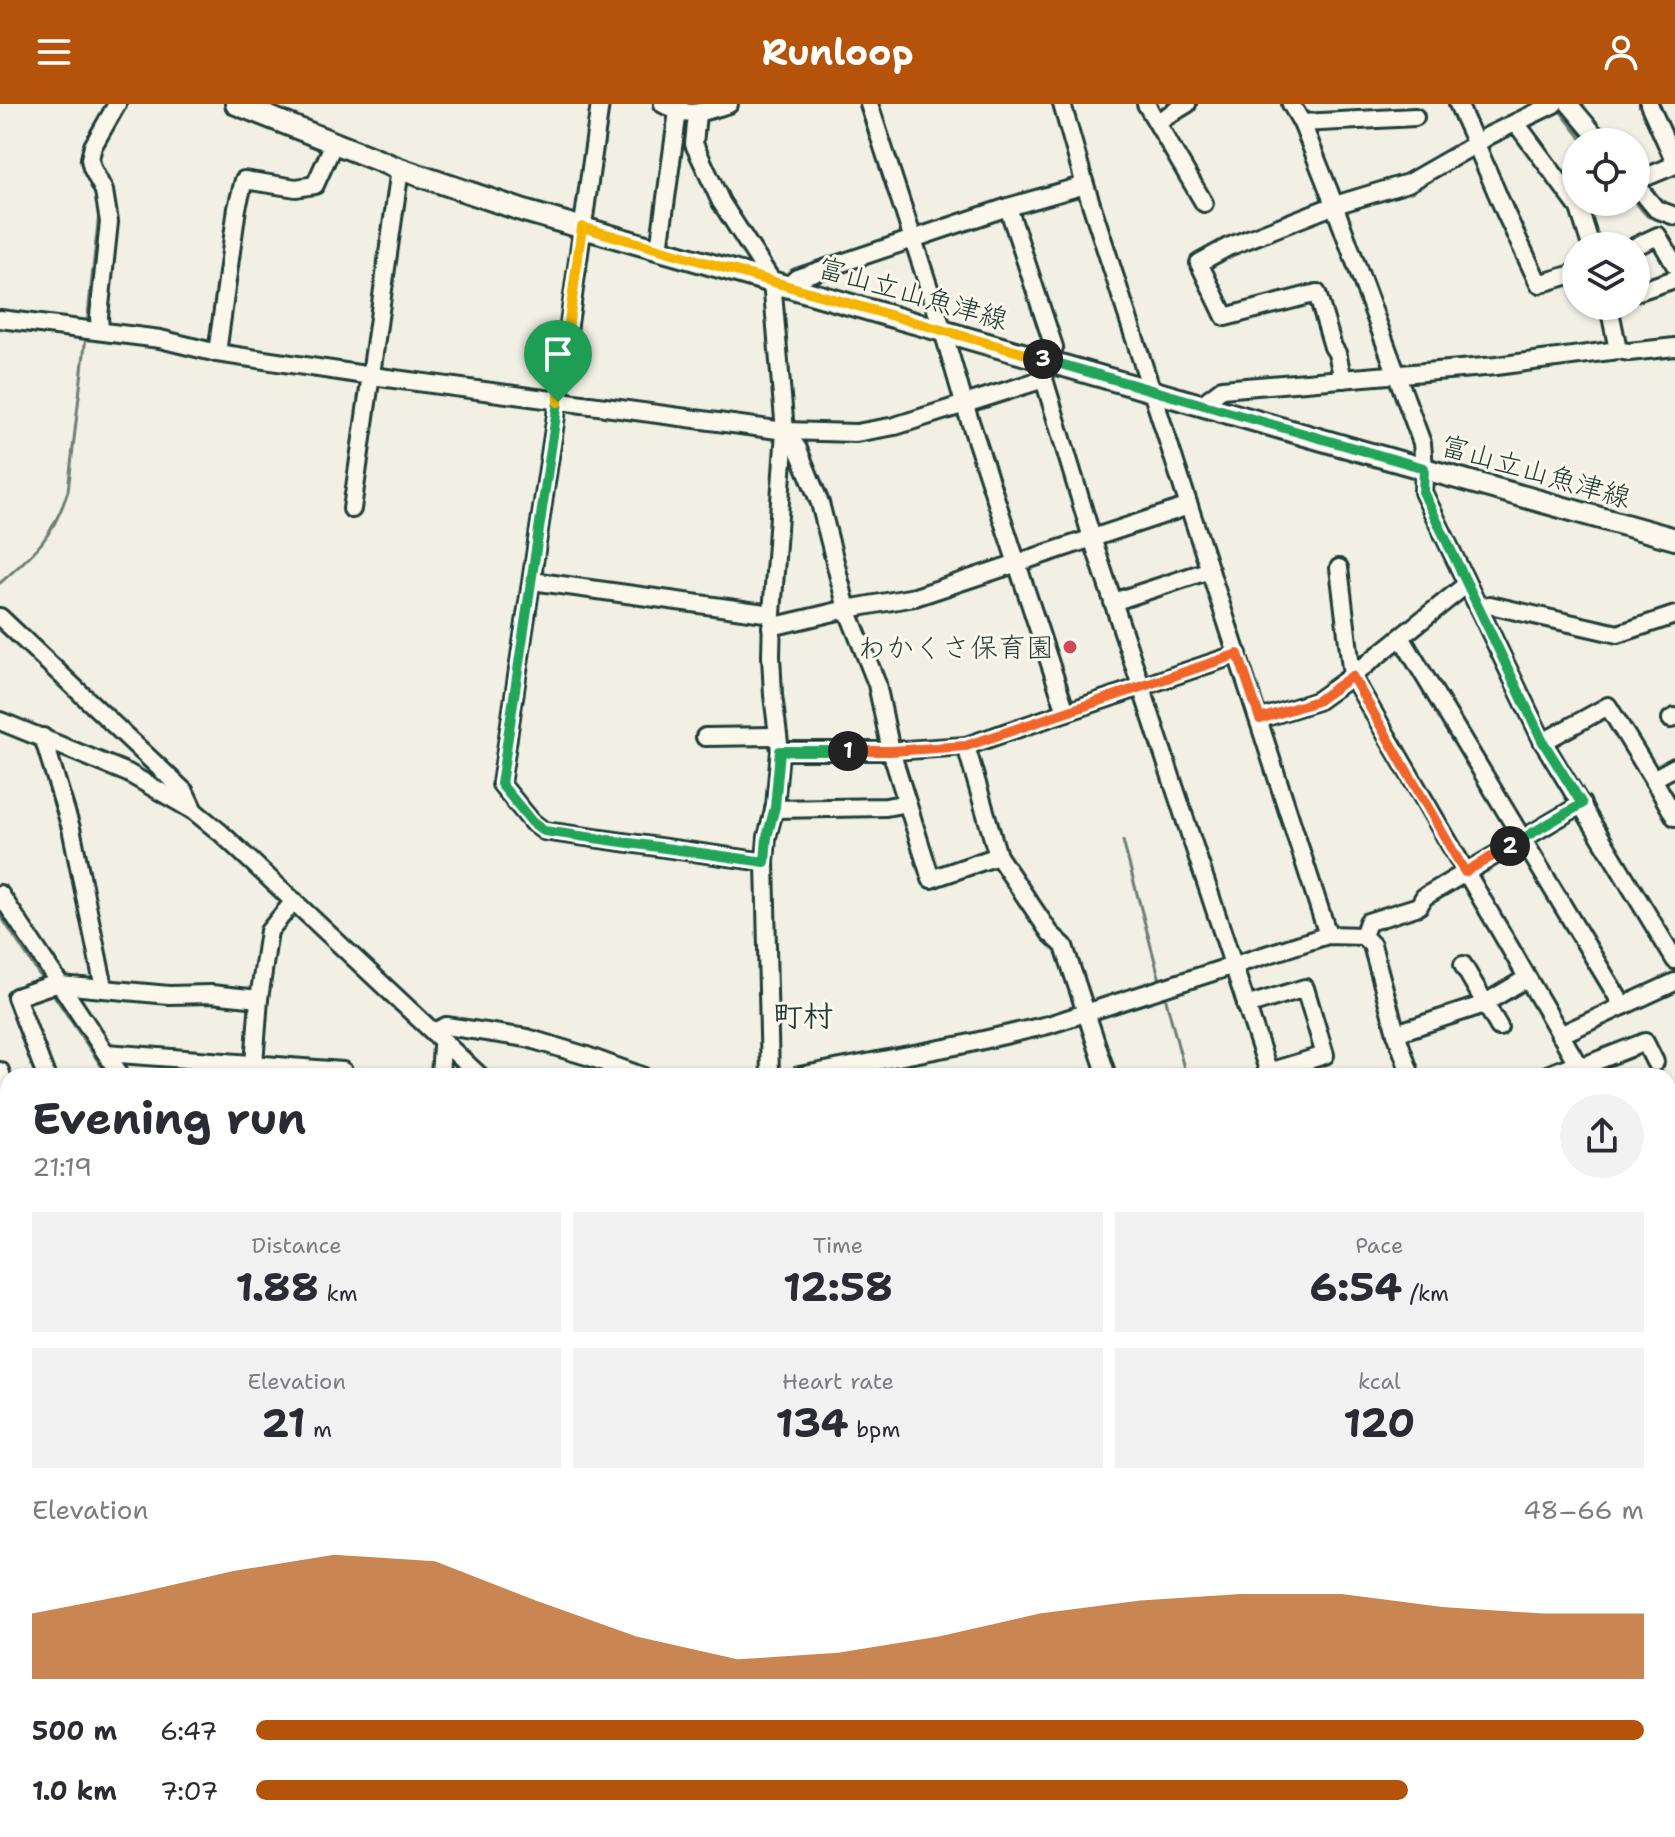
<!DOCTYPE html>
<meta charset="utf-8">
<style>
body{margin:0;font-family:"Shantell Sans","Klee One",sans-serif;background:#f2f2f3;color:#2b2b33;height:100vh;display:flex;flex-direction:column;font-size:30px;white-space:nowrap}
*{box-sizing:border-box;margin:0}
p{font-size:26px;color:#7c7c81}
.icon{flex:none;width:44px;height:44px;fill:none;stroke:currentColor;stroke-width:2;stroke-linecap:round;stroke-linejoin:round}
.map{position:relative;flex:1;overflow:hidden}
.side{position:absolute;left:0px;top:964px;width:1676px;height:770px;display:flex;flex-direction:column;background:#fff;border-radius:24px 24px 0 0;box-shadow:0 2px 6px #0004}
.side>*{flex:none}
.tools{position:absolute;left:1562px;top:24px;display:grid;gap:16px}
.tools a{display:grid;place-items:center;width:88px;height:88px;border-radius:50%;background:#fff;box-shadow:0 2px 6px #0004;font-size:40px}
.pin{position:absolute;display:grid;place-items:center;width:68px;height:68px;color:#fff;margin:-82px -34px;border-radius:50% 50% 50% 0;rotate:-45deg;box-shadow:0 0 8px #0007}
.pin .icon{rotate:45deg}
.km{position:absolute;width:40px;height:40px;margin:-20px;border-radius:50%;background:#222;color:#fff;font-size:22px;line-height:40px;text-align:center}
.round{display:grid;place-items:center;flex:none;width:84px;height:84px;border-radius:42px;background:#f2f2f3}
.overview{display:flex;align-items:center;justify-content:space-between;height:136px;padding:0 32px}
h1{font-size:44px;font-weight:700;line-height:60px}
.figures{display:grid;grid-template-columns:repeat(3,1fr);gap:12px;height:136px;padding:8px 32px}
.figures div{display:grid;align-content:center;border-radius:0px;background:#f2f2f3;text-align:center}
.figures b{font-size:40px;font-weight:700}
.figures small{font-size:22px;font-weight:400}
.figures p{font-size:22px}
.chart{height:224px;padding:16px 32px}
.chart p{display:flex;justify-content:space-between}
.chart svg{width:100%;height:144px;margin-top:8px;fill:#b45309;opacity:.7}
ul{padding:0 32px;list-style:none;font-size:26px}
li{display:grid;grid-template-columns:128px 96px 1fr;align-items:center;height:60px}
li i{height:20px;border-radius:10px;background:#b45309}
header{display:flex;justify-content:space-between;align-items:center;height:104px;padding:0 32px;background:#b45309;color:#fff;font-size:36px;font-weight:700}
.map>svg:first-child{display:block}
</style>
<header><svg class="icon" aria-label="menu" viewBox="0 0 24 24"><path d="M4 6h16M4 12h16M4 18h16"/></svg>Runloop<svg class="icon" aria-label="person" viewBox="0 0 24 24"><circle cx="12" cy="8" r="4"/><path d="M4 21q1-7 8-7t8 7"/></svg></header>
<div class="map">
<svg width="1675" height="1733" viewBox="0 0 1675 1733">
<rect width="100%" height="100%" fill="#f2f0e5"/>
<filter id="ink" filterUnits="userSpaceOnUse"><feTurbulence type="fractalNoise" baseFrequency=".0125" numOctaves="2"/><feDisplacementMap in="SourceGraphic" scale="16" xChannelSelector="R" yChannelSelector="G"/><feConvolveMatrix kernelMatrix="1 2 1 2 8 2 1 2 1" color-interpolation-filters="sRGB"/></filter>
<g filter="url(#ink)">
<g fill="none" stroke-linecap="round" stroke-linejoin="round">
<g stroke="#6e7f75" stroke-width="3">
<path d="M 1557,3 L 1584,38"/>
<path d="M 98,97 L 80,57 L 84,41 L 100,13"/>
<path d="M 1635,98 L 1647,112 L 1675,122"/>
<path d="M 87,220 L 99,109"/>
<path d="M 0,479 C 36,448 53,433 68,387 L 86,232"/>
<path d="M 1123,737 L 1161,880"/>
<path d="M 0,811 L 44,878"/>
<path d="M 51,887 L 108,972"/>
<path d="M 1165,892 L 1186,972"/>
<path d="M 0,1013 L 8,1035"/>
<path d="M 1668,1080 L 1675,1084"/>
<path d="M 276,1726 L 279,1733"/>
<path d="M 1449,1726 L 1450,1733"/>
<path d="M 431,1733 L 431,1726"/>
</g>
<g stroke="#1f3d34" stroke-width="22">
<g id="minor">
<path d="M 600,0 L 558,298 L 501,680 L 532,718 L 544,727 L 765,758"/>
<path d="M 663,0 C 689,15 702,8 729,0"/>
<path d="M 869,0 L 943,227 L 964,299 L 1066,608"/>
<path d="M 1062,0 L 1085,81 L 1328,831"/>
<path d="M 1146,0 L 1204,99"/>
<path d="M 1291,0 L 1302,19 L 1329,87 L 1422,339 L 1424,364 L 1423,388 L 1543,638 L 1675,856"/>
<path d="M 1554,0 L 1488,32 L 1476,40 L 1505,108 L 1539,180 L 1576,169"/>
<path d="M 1569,0 L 1601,38"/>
<path d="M 1649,0 L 1675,58"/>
<path d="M 697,10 L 694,40 L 721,98 L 772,177 L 785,327 L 772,510 L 771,552 L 773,591 L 780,647 L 775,703 L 767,733 L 765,758 L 770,972"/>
<path d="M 1157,18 L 1187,0"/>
<path d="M 1302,19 L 1415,13"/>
<path d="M 1516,19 L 1579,104 L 1591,142"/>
<path d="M 1636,77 L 1675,61"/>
<path d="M 1636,81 L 1656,105 L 1675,112"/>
<path d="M 1008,103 L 1054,243 L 1048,256 L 1044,275 L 1092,434 L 1270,972"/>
<path d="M 1636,142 L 1658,132 L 1675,161"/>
<path d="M 659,145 L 679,0"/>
<path d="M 788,182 L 797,174 L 1008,103 L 1085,81"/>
<path d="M 1636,188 L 1675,175"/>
<path d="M 1609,202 L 1618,246"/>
<path d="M 0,215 L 160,235 L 217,249 L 372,272 L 785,327 L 856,329 L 895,322 L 1044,275"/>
<path d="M 100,226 L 99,212 L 109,118 L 104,87 L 92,64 L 90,55 L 93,42 L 117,0"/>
<path d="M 217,249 L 237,104 L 244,76 L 296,84 L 315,81 L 334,39"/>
<path d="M 1343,275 L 1337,249 L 1333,243 L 1317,189 L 1225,213 L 1199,159 L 1228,143 L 1335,101 L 1408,79 L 1476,40 L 1458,0"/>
<path d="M 1202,300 L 1222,285 L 1496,262 L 1618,246 L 1629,248 L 1675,243"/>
<path d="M 785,327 L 798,345 L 820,399 L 847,505 L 877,580 L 891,647 L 931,775 L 998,752"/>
<path d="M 352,405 L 400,65"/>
<path d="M 1339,464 L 1352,572 L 1577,959 L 1545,972"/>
<path d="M 532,477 L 772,510"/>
<path d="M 1113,498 L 1210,466"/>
<path d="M 1478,503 L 1490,501 L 1618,530 L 1675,511"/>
<path d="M 0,513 L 185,688 L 194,707"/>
<path d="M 771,523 L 847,505 L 915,493 L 1189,402"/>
<path d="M 1401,533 L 1623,902"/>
<path d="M 1260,615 L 1317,597 L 1352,572 L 1467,480"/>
<path d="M 1671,615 L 1675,613"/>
<path d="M 0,617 L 128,669 L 194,707 L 221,729 L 480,972"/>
<path d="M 43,633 L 71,724 L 104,884"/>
<path d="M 705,633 L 778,632"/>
<path d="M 1543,638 L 1608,602 L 1653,675 L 1675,663"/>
<path d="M 966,642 L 998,752 L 1050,829 L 1064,842 L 1107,972"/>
<path d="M 780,647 L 891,647 L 966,642 L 1238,550"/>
<path d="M 1653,675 L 1675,713"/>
<path d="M 774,705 L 886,703 L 907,699"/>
<path d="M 0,790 L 121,972"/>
<path d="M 1363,832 L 1368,818 L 1419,802 L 1424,793 L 1582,700"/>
<path d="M 1463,861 L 1499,923"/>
<path d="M 1246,902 L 1305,884 L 1325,951 L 1268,968"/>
<path d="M 434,928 L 446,922 L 527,934 L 587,952 L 642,972"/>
<path d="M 1396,929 L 1482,901 L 1527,874"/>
<path d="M 1560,931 L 1675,878"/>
<path d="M 106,949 L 343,967 L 343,972"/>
<path d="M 1577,959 L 1586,961 L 1645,938 L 1655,958"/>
<path d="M 254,960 L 259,895 L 269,827 L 294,797"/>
<path d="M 0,967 L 8,990"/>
<path d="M 46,972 L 16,893 L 51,881 L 60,881 L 169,891 L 211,890 L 259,895"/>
<path d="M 440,972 L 442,942 L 445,938"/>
<path d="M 799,972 L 966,940 L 1048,921 L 1328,831 L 1363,832 L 1372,841 L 1396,929 L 1411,972"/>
<path d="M 1668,1069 L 1671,1068 L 1675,1059"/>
<path d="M 1668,1196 L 1675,1200"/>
<path d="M 1668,1243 L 1675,1228"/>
<path d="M 0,1248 L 8,1278"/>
<path d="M 0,1400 L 8,1398"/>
<path d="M 1668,1420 L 1675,1403"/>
<path d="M 0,1458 L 8,1477"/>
<path d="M 1668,1458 L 1675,1442"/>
<path d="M 0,1519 L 8,1516"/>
<path d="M 1668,1580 L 1675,1581"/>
<path d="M 1668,1671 L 1675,1673"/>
<path d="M 0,1701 L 8,1699"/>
<path d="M 108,1726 L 111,1733"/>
<path d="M 150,1726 L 153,1733"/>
<path d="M 222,1726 L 225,1733"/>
<path d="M 265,1726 L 268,1733"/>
<path d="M 290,1726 L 293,1733"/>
<path d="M 336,1726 L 339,1733"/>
<path d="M 710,1726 L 711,1733"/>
<path d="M 801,1726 L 803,1733"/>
<path d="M 894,1726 L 896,1733"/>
<path d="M 1170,1726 L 1172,1733"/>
<path d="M 1239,1726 L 1242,1733"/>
<path d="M 1492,1726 L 1493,1733"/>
<path d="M 1666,1726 L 1667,1733"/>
<path d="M 420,1733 L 420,1726"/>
<path d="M 562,1733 L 563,1726"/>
<path d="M 637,1733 L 638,1726"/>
<path d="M 1009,1733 L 1010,1726"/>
<path d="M 1576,1733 L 1578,1726"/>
<path d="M 1591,1733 L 1592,1726"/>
</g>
</g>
<g stroke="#1f3d34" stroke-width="26">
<g id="major">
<path d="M 236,0 L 400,65 L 524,107 L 1364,348 L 1675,435"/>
<path d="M 0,1328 L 8,1329"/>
<path d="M 0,1345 L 8,1346"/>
<path d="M 1345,1726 L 1355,1733"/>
</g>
</g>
<use href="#minor" stroke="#fbf7ec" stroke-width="16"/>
<use href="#major" stroke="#fbf7ec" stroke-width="20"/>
</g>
</g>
<g fill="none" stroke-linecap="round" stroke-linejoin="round" filter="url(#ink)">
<g stroke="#fff" stroke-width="16">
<path id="split-1" d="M 558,298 L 501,680 L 532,718 L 544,727 L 765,758 L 767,733 L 775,703 L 780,647 L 848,647"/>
</g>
<g stroke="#fff" stroke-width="16">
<path id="split-2" d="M 848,647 L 891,647 L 966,642 L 1238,550 L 1260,615 L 1317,597 L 1352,572 L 1465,768 L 1510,742"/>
</g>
<g stroke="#fff" stroke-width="16">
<path id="split-3" d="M 1043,255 L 1424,364 L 1423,388 L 1543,638 L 1582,700 L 1510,742"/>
</g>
<g stroke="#fff" stroke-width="16">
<path id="split-4" d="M 558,298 L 582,123 L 1043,255"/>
</g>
<use href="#split-1" stroke="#22a559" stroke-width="10"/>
<use href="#split-2" stroke="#f0652b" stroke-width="10"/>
<use href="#split-3" stroke="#22a559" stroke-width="10"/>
<use href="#split-4" stroke="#f5b400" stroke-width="10"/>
</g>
<circle fill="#d1495b" stroke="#fbf7ec" stroke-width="3" cx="1070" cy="543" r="8"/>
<g text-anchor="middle" stroke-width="6" stroke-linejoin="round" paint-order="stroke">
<g font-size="28" fill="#1f3d34" stroke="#fbf7ec">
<text transform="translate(913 189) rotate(16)" y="10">富山立山魚津線</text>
<text transform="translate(1536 367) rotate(16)" y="10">富山立山魚津線</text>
</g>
<g font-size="28" fill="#1f3d34" stroke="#fbf7ec" text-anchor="end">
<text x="1054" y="553">わかくさ保育園</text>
</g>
<g font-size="30" font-weight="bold" fill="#1f3d34" stroke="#fbf7ec">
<text x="803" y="922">町村</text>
</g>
</g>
</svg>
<div class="tools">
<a><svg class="icon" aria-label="locate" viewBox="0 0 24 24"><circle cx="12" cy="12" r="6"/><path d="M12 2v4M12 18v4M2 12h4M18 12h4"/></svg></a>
<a><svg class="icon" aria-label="layers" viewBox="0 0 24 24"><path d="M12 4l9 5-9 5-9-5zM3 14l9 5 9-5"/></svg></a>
</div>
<div class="pin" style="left:558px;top:298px;background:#1e9e55"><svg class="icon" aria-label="arrive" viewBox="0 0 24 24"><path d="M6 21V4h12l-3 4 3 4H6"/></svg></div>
<b class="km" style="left:848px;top:647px">1</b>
<b class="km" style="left:1510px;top:742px">2</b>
<b class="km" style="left:1043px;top:255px">3</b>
<section class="side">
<div class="overview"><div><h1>Evening run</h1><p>21:19</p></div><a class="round"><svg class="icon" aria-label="share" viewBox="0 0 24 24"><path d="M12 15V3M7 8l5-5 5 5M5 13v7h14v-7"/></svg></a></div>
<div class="figures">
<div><p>Distance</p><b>1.88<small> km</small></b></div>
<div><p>Time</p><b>12:58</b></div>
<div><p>Pace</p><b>6:54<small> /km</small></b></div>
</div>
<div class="figures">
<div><p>Elevation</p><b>21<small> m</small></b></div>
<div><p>Heart rate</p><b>134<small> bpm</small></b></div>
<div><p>kcal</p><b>120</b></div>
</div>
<div class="chart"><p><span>Elevation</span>48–66 m</p>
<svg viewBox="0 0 160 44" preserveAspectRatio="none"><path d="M0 44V24L10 18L20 11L30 6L40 8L50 20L60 31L70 38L80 36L90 31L100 24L110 20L120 18L130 18L140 22L150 24L160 24V44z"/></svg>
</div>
<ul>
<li><b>500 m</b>6:47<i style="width:100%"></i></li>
<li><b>1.0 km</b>7:07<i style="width:83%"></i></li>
</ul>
</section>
</div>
